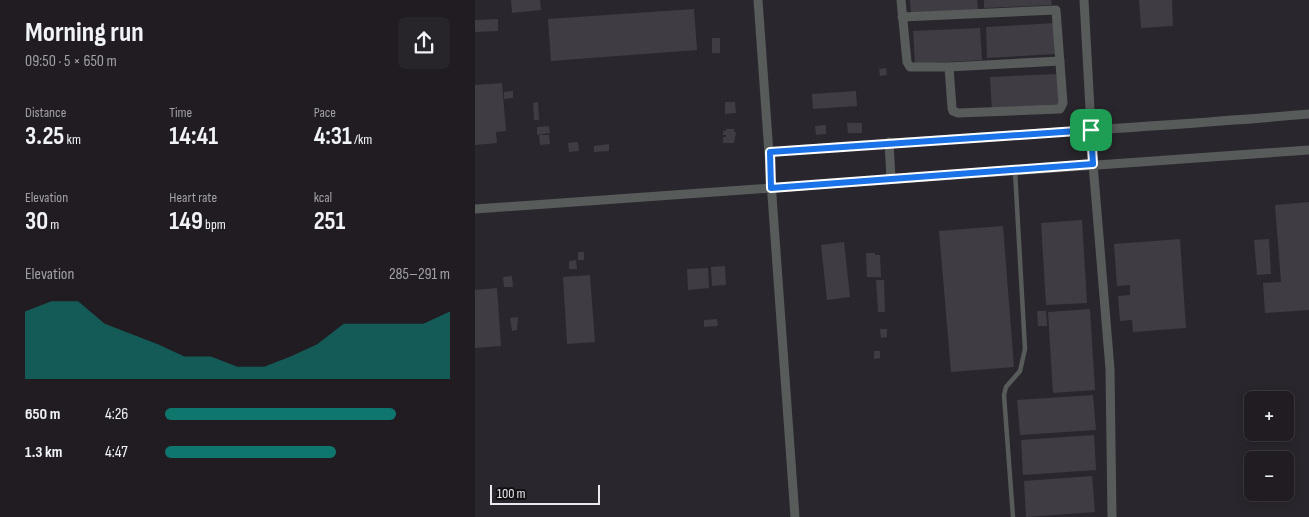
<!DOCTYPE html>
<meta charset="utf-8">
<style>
body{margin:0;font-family:"Sofia Sans Condensed",sans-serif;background:#28252a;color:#f1f3f6;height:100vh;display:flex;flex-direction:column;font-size:19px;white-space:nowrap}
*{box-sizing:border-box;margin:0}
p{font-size:16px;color:#a2a1a5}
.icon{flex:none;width:28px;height:28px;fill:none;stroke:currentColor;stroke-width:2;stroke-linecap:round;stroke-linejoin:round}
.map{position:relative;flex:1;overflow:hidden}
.panel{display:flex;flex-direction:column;background:#201c22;width:475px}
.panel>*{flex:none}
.tools{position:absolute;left:769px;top:391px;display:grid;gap:10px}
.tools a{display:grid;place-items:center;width:50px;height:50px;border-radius:8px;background:#201c22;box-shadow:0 2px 12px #0003,0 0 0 1px #3d3a40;font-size:25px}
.scale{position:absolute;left:15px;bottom:12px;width:110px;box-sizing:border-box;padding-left:5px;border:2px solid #eae8ed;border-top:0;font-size:14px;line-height:18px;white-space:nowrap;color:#eae8ed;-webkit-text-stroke:4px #121013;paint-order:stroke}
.pin{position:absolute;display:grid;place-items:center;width:42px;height:42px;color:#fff;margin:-21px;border-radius:10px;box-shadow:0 2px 8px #0006}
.round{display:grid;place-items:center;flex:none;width:52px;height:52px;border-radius:8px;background:#28252a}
.head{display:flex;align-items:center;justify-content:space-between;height:85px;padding:0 25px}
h1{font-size:28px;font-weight:700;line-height:38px}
.metrics{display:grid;grid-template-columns:repeat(3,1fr);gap:8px;height:85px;padding:5px 25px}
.metrics div{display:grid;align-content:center}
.metrics b{font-size:25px;font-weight:700}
.metrics small{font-size:14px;font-weight:400}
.metrics p{font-size:14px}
.chart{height:140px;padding:10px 25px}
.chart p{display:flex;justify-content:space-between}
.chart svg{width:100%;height:90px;margin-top:5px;fill:#0f766e;opacity:.7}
ul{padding:0 25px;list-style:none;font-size:16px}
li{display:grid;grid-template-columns:80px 60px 1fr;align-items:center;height:38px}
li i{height:12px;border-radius:6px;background:#0f766e}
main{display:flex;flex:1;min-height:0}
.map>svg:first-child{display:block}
</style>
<main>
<section class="panel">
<div class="head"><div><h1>Morning run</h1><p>09:50 · 5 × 650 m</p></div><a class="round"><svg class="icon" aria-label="share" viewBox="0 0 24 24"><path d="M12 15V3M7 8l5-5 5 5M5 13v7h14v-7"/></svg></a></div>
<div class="metrics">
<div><p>Distance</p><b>3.25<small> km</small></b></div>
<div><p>Time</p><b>14:41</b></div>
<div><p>Pace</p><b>4:31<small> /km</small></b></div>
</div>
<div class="metrics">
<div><p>Elevation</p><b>30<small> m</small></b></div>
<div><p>Heart rate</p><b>149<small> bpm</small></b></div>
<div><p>kcal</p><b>251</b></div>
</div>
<div class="chart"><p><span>Elevation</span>285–291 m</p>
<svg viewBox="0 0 160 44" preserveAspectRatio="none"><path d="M0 44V11L10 6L20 6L30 17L40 22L50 27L60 33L70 33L80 38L90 38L100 33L110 27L120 17L130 17L140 17L150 17L160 11V44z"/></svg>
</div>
<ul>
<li><b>650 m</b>4:26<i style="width:81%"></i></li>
<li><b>1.3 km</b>4:47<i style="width:60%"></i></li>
</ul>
</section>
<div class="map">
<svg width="834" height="517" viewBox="0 0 834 517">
<rect width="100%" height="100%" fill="#2a262d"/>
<g fill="#403c44">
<path d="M 36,0 L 65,0 L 66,10 L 37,13 Z"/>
<path d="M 435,0 L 502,0 L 503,10 L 436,14 Z"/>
<path d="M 509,0 L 576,0 L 577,5 L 509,8 Z"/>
<path d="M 664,0 L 697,0 L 698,26 L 666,28 Z"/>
<path d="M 219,9 L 222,50 L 76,61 L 73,19 Z"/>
<path d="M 23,19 L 23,31 L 0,32 L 0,20 Z"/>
<path d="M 580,23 L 581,54 L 512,58 L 511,27 Z"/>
<path d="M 505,28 L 507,60 L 440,64 L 438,31 Z"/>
<rect x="237" y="38" width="8" height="15"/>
<path d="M 411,68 L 412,75 L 405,76 L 404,69 Z"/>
<path d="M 583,74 L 585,107 L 517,111 L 515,77 Z"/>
<path d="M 27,83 L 31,131 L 21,132 L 22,143 L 0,145 L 0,85 Z"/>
<path d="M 38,91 L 38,98 L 29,99 L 29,92 Z"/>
<path d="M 381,91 L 382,106 L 338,109 L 337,94 Z"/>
<path d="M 63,102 L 64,120 L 59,120 L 58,103 Z"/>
<path d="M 250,102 L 260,102 L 261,113 L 250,114 Z"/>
<path d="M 372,123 L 387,123 L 387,133 L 373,133 Z"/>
<path d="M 351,125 L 351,134 L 341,135 L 340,126 Z"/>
<path d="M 74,126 L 75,133 L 62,135 L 62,127 Z"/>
<path d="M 251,129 L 259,129 L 259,132 L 261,132 L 259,143 L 248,143 L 248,137 L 251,137 L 251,135 L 248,135 L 248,131 L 251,131 Z"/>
<path d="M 64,135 L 74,135 L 75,144 L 65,145 Z"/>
<path d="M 103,142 L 104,151 L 94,152 L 93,143 Z"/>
<path d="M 134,144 L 134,151 L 119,152 L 119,146 Z"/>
<path d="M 834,202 L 834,310 L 790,313 L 788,283 L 806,282 L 800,205 Z"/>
<path d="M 607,220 L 612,303 L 571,305 L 566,223 Z"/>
<path d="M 528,226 L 539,367 L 476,372 L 464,231 Z"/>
<path d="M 705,239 L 711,328 L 658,332 L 657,320 L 645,321 L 643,296 L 655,295 L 655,285 L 642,286 L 639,244 Z"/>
<path d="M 794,239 L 796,274 L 782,275 L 779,240 Z"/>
<path d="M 369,242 L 375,297 L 352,300 L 346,245 Z"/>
<rect x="103" y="252" width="6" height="8"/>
<path d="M 391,253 L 400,253 L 400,255 L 405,255 L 406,277 L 392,277 Z"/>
<path d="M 101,260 L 102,269 L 94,269 L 94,261 Z"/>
<path d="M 250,266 L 251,285 L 237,286 L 236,267 Z"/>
<path d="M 233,268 L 234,288 L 213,290 L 212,269 Z"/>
<path d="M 115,275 L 120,342 L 92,344 L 88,277 Z"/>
<path d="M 37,276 L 38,287 L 29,287 L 28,277 Z"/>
<path d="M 401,280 L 409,280 L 410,312 L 403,312 Z"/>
<path d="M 22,288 L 26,346 L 0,348 L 0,290 Z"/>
<path d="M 615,309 L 620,390 L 578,393 L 573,312 Z"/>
<path d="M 562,311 L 571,311 L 572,326 L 563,326 Z"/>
<path d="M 43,317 L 42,330 L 37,331 L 35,318 Z"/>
<path d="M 242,319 L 243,326 L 229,327 L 229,320 Z"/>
<path d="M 405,329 L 412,329 L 412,337 L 406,338 Z"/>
<path d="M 399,351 L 405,351 L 405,358 L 399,359 Z"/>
<path d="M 618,395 L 621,430 L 545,435 L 542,400 Z"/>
<path d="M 619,435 L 621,470 L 548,475 L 546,440 Z"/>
<path d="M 617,476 L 620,512 L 551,517 L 549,481 Z"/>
</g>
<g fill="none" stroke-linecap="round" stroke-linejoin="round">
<path stroke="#575b5a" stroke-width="4.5" d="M 538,517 L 529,395 L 531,387 L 545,371 L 550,349 L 540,171"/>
<g stroke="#575b5a" stroke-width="9">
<path d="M 283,0 L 320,517"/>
<path d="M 426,0 L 432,62 L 435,67 L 474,67 L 585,61"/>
<path d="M 609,0 L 618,164 L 635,369 L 637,517"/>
<path d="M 427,17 L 581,10 L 588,103 L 585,109 L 483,113 L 478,111 L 477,108 L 474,67"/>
<path d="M 414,142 L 416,179"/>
<path d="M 295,152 C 474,137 654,130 834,114"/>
<path d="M 0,209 L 834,150"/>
</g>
</g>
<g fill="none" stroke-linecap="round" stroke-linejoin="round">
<g stroke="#fff" stroke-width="10">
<path id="route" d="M 616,130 L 618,164 L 296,188 L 295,152 Z"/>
</g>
<use href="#route" stroke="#1a73e8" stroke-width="6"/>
</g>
</svg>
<div class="tools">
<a>+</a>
<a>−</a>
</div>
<div class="scale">100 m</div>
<div class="pin" style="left:616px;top:130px;background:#1e9e55"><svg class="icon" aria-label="arrive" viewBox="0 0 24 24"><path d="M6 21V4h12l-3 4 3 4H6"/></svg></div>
</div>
</main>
